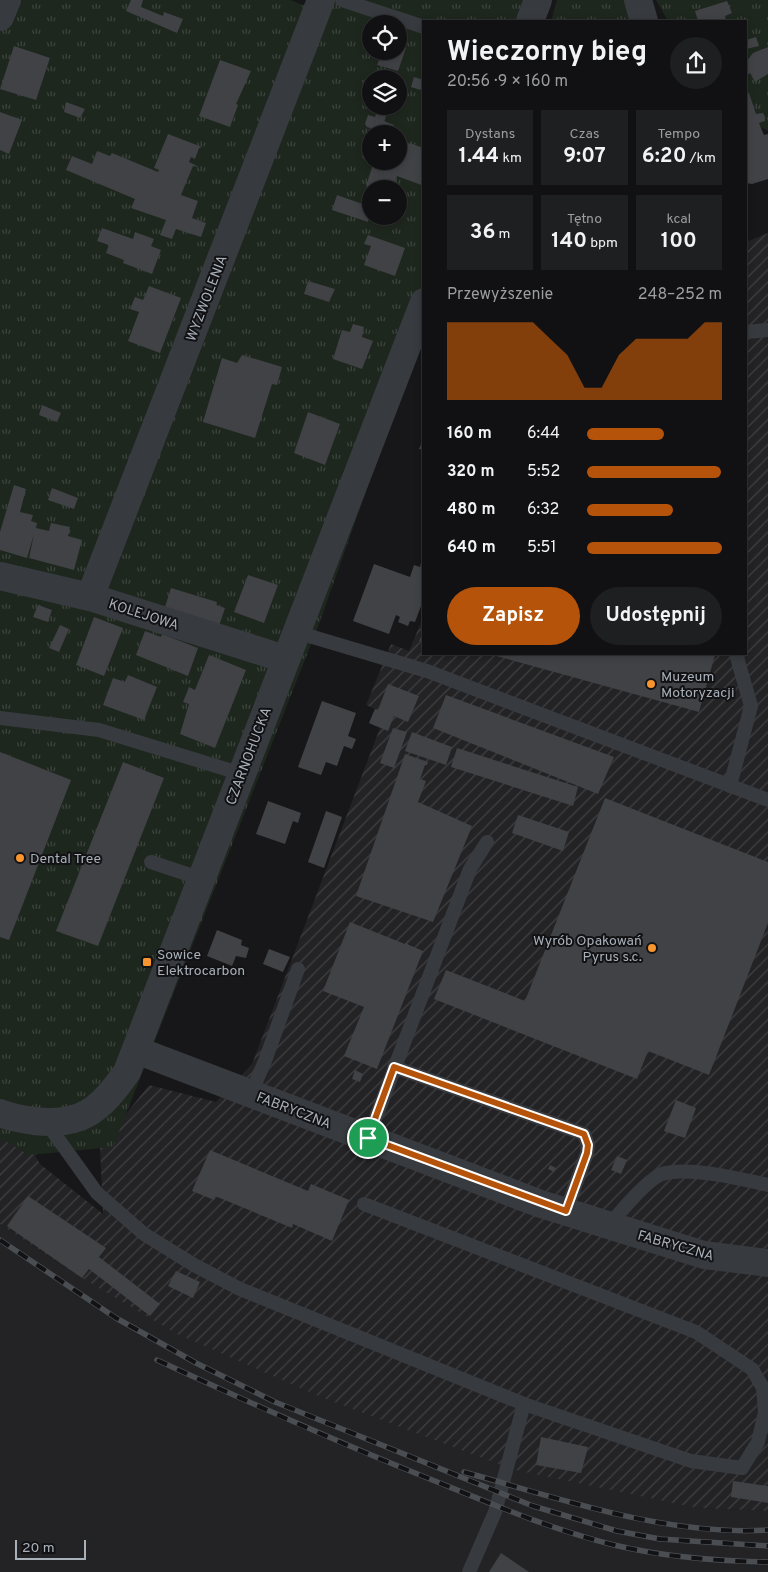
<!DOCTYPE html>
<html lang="pl">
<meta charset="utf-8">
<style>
body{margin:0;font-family:Overpass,sans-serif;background:#1e1f21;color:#f1f3f6;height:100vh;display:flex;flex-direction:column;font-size:19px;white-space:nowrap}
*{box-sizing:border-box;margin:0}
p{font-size:16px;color:#9c9da0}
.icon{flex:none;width:28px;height:28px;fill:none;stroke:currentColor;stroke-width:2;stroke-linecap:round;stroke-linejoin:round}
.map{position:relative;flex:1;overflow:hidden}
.side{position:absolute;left:422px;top:20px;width:325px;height:635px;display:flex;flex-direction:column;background:#111113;border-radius:0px;box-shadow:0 2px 8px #0003,0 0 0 1px #303133}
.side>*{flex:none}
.fabs{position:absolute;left:362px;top:15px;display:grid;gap:10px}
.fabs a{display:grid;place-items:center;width:45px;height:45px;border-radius:50%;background:#111113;box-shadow:0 2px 8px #0003,0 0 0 1px #303133;font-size:25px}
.scale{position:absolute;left:15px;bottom:12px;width:71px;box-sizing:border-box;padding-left:5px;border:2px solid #a8b0b9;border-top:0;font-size:14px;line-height:18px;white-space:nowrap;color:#a8b0b9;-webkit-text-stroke:4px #121214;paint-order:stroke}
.pin{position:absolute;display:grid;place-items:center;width:42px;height:42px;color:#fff;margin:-21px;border:2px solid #fff;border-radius:50%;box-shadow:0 1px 5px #0007}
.round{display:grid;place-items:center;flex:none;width:52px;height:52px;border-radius:26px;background:#1e1f21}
.headline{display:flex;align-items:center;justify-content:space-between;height:85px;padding:0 25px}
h1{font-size:28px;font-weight:700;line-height:38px}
.metrics{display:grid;grid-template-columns:repeat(3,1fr);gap:8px;height:85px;padding:5px 25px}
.metrics div{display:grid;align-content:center;border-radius:0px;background:#1e1f21;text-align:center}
.metrics b{font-size:21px;font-weight:700}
.metrics small{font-size:14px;font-weight:400}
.metrics p{font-size:14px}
.chart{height:140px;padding:10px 25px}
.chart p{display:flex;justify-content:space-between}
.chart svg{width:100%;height:90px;margin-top:5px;fill:#b45309;opacity:.7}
.action{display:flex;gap:10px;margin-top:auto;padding:10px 25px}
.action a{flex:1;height:58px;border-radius:30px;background:#b45309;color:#fff;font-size:20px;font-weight:700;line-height:58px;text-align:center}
.action a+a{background:#1e1f21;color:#f1f3f6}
ul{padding:0 25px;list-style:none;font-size:16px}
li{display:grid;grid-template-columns:80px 60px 1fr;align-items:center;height:38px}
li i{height:12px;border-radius:6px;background:#b45309}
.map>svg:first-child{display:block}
</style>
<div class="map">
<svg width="768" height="1572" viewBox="0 0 768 1572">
<defs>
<pattern id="industrial-furrows" width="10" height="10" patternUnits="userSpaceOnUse" patternTransform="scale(1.25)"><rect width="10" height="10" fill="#232326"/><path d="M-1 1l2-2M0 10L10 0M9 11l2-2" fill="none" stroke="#404043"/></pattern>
<pattern id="grass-tufts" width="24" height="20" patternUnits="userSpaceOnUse" patternTransform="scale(1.25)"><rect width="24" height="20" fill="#1e271e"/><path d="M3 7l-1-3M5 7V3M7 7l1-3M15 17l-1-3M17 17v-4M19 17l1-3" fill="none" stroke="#3c443d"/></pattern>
</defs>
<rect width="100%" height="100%" fill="#171719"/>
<path fill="#232326" d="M 0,1224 L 76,1274 L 697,1508 L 768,1511 L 768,1572 L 0,1572 Z"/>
<path fill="url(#industrial-furrows)" d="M 768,233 L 768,1511 L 697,1508 L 511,1469 L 321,1397 L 177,1334 L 82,1278 L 0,1224 L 0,579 L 27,1141 L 40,1164 L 103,1214 L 100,1147 L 149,1085 L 216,1102 L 252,1064 L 380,728 L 369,723 L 375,709 L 366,705 L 391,644 L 409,651 L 424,615 L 424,654 L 746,654 L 746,242 Z"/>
<g fill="url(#grass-tufts)" fill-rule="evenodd">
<path d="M 0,0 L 290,0 L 325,14 L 330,0 L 551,0 L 543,21 L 424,21 L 424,328 L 319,624 L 113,1147 L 29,1155 L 0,1138 ZM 371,24 L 399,24 L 399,51 L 371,51 ZM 371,79 L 399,79 L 399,106 L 371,106 ZM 371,134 L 399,134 L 399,161 L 371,161 ZM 371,189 L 399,189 L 399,216 L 371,216 Z"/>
<path d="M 557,0 L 626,0 L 631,21 L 551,21 Z"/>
<path d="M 656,0 L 768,0 L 768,131 L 746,118 L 746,21 L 668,21 Z"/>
</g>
<g fill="#414246">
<path d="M 131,0 L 143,0 L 141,7 L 163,16 L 164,12 L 183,19 L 177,33 L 126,11 Z"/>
<path d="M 727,1 L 732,13 L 725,16 L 726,21 L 698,21 L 695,11 Z"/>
<path d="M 756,37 L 759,46 L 746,49 L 746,40 Z"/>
<path d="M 14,46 L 50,58 L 36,100 L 0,89 Z"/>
<path d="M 399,46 L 406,48 L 398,71 L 377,65 L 383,51 L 399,51 Z"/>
<path d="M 768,47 L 768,74 L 755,82 L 750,73 L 746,76 L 746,62 L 753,53 Z"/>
<path d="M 220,60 L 251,71 L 236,104 L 238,105 L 230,127 L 199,116 Z"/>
<path d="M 414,77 L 424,80 L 424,91 L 411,87 Z"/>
<path d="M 749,93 L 756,114 L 763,113 L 765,117 L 765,121 L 759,123 L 764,135 L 768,134 L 768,179 L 752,184 L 746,183 L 746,94 Z"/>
<path d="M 66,102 L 85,109 L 80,118 L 64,112 Z"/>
<path d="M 378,107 L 388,110 L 384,121 L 394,125 L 390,134 L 367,127 L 365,124 L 368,115 L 375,117 Z"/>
<path d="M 0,112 L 22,120 L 9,154 L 0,150 Z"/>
<path d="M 168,134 L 202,147 L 199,148 L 195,159 L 191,157 L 189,162 L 199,167 L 193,166 L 181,195 L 198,201 L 192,218 L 206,223 L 201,237 L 176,229 L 172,239 L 160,235 L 166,220 L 131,208 L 135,199 L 66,170 L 72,156 L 92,164 L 97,151 L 110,156 L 112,153 L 158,172 L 159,170 L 154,168 Z"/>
<path d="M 409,143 L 424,148 L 424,186 L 397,176 L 393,189 L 372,189 L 366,186 L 374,161 L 399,161 L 399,147 L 406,150 Z"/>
<path d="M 337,195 L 371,207 L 368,222 L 332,210 Z"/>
<path d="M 102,228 L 133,239 L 135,232 L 154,239 L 151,246 L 161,250 L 152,274 L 123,263 L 124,260 L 106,253 L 109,245 L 97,241 Z"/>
<path d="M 368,235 L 405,248 L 395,276 L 364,265 L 371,246 L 364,244 Z"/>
<path d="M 308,281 L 335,289 L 329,302 L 304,294 Z"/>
<path d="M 149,286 L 181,298 L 160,353 L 128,341 L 139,312 L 130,309 L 135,297 L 143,300 Z"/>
<path d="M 353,324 L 364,327 L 362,337 L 373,341 L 362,369 L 333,359 L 342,330 L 350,332 Z"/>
<path d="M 242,355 L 282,367 L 277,385 L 272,384 L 255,438 L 203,422 L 222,358 L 237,363 Z"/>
<path d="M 42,405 L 61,413 L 57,422 L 39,415 Z"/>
<path d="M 308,412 L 340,424 L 325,465 L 294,453 Z"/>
<path d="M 424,437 L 424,450 L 419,449 Z"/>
<path d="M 14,485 L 26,489 L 20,512 L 33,515 L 31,521 L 37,523 L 36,528 L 49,531 L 51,523 L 70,527 L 68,536 L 82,540 L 74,570 L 29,558 L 34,534 L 27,558 L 0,550 L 0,532 Z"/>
<path d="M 52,488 L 78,498 L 74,509 L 48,500 Z"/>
<path d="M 421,563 L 424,564 L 424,598 L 415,622 L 410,621 L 408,626 L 398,622 L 400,617 L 396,615 L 389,634 L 353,621 L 374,564 L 410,577 L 414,565 L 420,567 Z"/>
<path d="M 248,575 L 278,585 L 264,623 L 234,612 Z"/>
<path d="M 171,588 L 217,602 L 216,605 L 225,608 L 219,626 L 164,610 Z"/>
<path d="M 38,605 L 52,610 L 48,622 L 33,617 Z"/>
<path d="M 94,617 L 123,628 L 104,676 L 76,665 Z"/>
<path d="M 60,625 L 69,629 L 59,652 L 49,648 Z"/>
<path d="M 424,630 L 424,643 L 419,641 Z"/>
<path d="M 145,631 L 161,637 L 162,634 L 198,648 L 188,676 L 136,655 Z"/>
<path d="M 489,654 L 709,654 L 715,655 L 699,712 Z"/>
<path d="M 209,655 L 246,670 L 215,748 L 180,734 L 189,704 L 183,702 L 189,687 L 195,690 Z"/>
<path d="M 128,675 L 157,687 L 144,720 L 103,705 L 113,678 L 125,682 Z"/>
<path d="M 388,684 L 419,696 L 408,722 L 394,716 L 388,731 L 369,723 L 375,709 L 378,710 Z"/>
<path d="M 446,695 L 614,757 L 598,794 L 433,728 Z"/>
<path d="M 322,701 L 356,713 L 348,736 L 356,739 L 352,749 L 344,746 L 337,766 L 326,762 L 321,775 L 298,767 Z"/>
<path d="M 393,728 L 407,732 L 394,768 L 380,763 Z"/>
<path d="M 412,732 L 452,747 L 446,765 L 405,751 Z"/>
<path d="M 457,748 L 578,787 L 573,806 L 451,767 Z"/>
<path d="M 0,752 L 71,780 L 9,940 L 0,937 Z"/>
<path d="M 405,754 L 428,762 L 427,765 L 425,765 L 420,779 L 426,781 L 418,802 L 472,826 L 433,922 L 356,896 Z"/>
<path d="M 123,762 L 164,778 L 98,946 L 56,931 Z"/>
<path d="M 605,798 L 768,862 L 768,923 L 709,1075 L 648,1051 L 637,1079 L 434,999 L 446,970 L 525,1001 Z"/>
<path d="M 268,801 L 301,813 L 298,823 L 293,821 L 285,844 L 256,834 Z"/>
<path d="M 326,811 L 342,817 L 324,868 L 308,862 Z"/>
<path d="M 518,815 L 569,832 L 563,851 L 512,833 Z"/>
<path d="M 350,922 L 405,944 L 409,939 L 407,944 L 423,951 L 377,1069 L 344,1056 L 364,1007 L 323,991 Z"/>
<path d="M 217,930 L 242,940 L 241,945 L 249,948 L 246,958 L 236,956 L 232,966 L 207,956 Z"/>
<path d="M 269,949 L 290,957 L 283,972 L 263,964 Z"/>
<path d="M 355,1070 L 363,1074 L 360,1082 L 352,1079 Z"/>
<path d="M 676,1100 L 696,1108 L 685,1138 L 664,1131 Z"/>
<path d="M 210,1150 L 308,1191 L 311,1184 L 349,1200 L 332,1241 L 293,1224 L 292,1228 L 215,1196 L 214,1200 L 192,1191 Z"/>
<path d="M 617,1156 L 627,1160 L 621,1174 L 611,1170 Z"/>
<path d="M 550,1165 L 556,1168 L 554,1172 L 548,1169 Z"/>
<path d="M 28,1196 L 106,1248 L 99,1257 L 160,1304 L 150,1316 L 89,1269 L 82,1278 L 7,1226 Z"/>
<path d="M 176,1271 L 200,1282 L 193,1298 L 168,1286 Z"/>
<path d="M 541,1437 L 588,1447 L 581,1473 L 536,1465 Z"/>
<path d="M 733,1481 L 768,1486 L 768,1503 L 731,1497 Z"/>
<path d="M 501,1553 L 529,1572 L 489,1572 Z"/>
</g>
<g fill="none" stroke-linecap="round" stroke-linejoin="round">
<g stroke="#373a3e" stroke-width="14">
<path d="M 342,0 L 424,27"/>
<path d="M 746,332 L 768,330"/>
<path d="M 296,632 L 427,671 L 768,800"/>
<path d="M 0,718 L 99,730 L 242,774"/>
<path d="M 730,786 L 751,706 L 736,654"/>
<path d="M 151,862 L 202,879"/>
<path d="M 394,1067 L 584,1134 L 588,1145 L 587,1153 L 566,1211"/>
<path d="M 251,1093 L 265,1061 L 298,969"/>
<path d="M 46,1122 L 97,1193 L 144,1234 L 194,1265 L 240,1289 L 524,1404 L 691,1461 L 742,1468 L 758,1442 L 765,1412 L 763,1388 L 752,1369 L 696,1332 L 364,1204"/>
<path d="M 368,1138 L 470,869 L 487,842"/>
<path d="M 610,1225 C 619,1213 648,1179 662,1174 C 688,1166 741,1179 768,1185"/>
<path d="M 469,1572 L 495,1512 L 524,1404"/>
</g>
<g stroke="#373a3e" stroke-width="28">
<path d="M 638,0 L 644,21"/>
<path d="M 0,17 L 7,0"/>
<path d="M 0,576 L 90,597 L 285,659"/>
<path d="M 90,597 L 321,0"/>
<path d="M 136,1050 L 541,1204 L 704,1255 L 768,1263"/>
</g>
<g stroke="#373a3e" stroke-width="28">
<path d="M 530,21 L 538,0"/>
<path d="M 0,1113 C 11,1118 23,1119 34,1121 C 82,1127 101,1109 127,1072 L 424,302"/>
</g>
<g stroke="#4a4e53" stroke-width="5.5">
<g id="rail">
<path d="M 0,1240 L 116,1318 L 196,1363 L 275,1402 L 533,1506 L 617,1531 L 660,1539 L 768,1546"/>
<path d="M 157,1360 C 246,1401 334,1441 425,1477 C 487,1502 549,1529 614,1545 C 664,1557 716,1561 768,1562"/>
<path d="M 464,1472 C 562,1499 665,1536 768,1530"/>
</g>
</g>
<use href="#rail" stroke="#121214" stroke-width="4" stroke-dasharray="11" stroke-linecap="butt"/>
</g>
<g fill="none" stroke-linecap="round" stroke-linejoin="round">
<g stroke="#fff" stroke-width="10">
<path id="route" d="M 394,1067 L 584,1134 L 588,1145 L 587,1153 L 566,1211 L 368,1138 Z"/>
</g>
<use href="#route" stroke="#b45309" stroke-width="6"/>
</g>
<g fill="#f8952f" stroke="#121214" stroke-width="2">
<circle cx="651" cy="684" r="5"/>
<circle cx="20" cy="858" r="5"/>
<circle cx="652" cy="948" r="5"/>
<rect x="142" y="957" width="10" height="10" rx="2.5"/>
</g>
<g text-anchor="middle" stroke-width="4" stroke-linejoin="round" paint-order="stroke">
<g font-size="14" fill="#a8b0b9" stroke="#121214">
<text transform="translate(206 298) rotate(-69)" y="5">WYZWOLENIA</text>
<text transform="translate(144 614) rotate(18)" y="5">KOLEJOWA</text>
<text transform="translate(248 756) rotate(-69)" y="5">CZARNOHUCKA</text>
<text transform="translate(294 1110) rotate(21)" y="5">FABRYCZNA</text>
<text transform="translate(676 1245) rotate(16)" y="5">FABRYCZNA</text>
</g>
<g font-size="14" fill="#a8b0b9" stroke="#121214" text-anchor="start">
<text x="661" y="681">Muzeum<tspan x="661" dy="16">Motoryzacji</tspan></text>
<text x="30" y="863">Dental Tree</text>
<text x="642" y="945" text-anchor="end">Wyrób Opakowań<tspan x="642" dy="16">Pyrus s.c.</tspan></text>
<text x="157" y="959">Sowice<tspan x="157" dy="16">Elektrocarbon</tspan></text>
</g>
</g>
</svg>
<div class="fabs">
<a><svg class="icon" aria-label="locate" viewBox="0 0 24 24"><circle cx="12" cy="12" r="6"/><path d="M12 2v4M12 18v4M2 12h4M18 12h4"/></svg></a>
<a><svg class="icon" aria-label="layers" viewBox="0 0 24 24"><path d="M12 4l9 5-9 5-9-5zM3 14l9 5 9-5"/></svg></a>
<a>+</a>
<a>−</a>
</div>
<div class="scale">20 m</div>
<div class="pin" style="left:368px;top:1138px;background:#1e9e55"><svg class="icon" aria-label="arrive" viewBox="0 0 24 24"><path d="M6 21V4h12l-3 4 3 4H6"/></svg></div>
<section class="side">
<div class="headline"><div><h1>Wieczorny bieg</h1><p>20:56 · 9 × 160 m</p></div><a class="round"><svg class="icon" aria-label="share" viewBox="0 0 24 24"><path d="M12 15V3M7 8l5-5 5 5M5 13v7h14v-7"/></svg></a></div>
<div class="metrics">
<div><p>Dystans</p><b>1.44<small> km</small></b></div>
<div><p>Czas</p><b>9:07</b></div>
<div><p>Tempo</p><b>6:20<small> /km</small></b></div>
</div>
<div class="metrics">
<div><b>36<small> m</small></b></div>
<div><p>Tętno</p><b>140<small> bpm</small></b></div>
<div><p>kcal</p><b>100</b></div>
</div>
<div class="chart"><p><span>Przewyższenie</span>248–252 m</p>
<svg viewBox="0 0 160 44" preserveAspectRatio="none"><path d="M0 44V6L10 6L20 6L30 6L40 6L50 6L60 14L70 22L80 38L90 38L100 22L110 14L120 14L130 14L140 14L150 6L160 6V44z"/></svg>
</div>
<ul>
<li><b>160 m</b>6:44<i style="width:57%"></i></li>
<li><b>320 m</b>5:52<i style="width:99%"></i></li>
<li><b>480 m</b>6:32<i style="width:64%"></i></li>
<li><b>640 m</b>5:51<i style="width:100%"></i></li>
</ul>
<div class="action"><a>Zapisz</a><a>Udostępnij</a></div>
</section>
</div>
